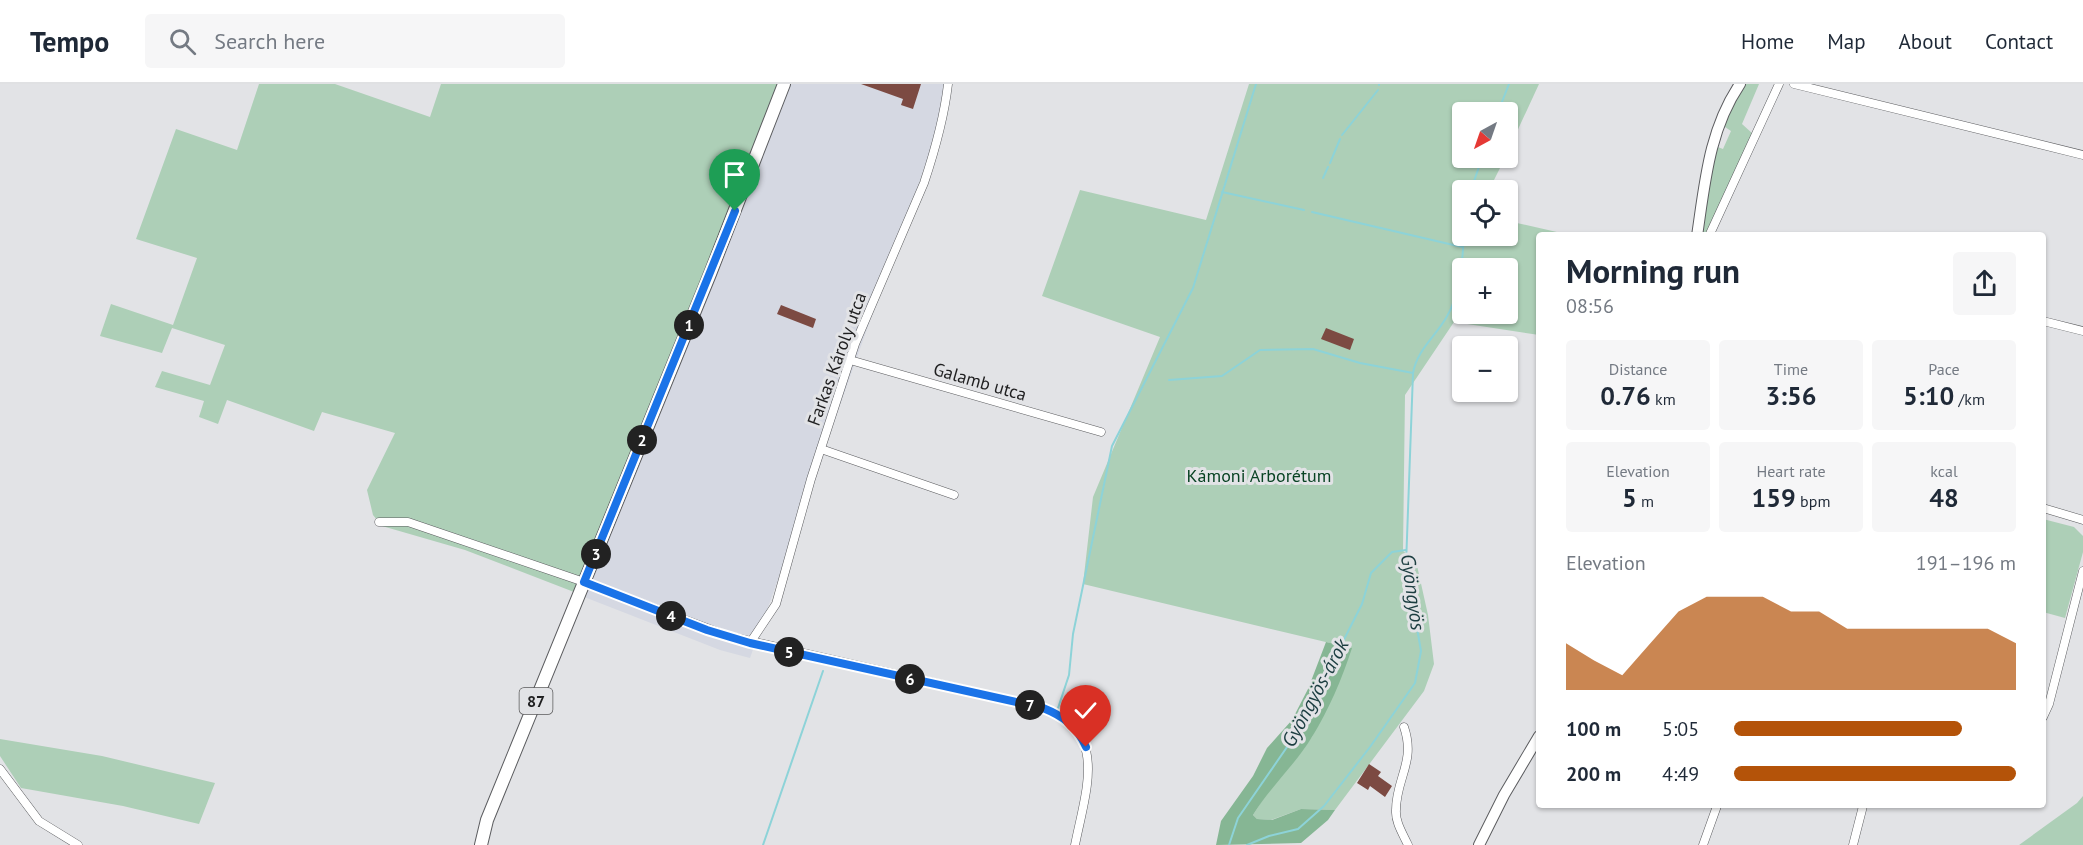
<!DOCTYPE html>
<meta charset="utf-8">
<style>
body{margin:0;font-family:"PT Sans",sans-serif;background:#f6f6f7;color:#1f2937;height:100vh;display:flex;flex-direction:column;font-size:22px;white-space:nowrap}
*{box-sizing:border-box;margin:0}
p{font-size:20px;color:#747a83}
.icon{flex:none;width:33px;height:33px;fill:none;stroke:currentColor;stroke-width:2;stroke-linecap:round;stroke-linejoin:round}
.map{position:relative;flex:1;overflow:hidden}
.drawer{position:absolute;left:1536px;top:148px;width:510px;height:576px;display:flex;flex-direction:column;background:#fff;border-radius:6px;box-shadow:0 2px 4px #0004}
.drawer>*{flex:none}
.needle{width:39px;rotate:220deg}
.buttons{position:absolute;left:1452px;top:18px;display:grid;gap:12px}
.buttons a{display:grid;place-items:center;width:66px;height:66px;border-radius:6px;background:#fff;box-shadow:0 2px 4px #0004;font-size:30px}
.pin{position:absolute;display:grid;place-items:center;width:51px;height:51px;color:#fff;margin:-62px -26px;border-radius:50% 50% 50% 0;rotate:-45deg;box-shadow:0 0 6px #0007}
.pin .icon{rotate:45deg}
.km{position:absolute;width:30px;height:30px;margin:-15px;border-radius:50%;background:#222;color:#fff;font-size:16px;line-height:30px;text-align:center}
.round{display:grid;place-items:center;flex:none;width:63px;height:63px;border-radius:6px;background:#f6f6f7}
.headline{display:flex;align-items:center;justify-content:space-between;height:102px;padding:0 30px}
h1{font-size:33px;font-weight:800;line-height:45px}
.metrics{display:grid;grid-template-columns:repeat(3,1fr);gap:9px;height:102px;padding:6px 30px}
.metrics div{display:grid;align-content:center;border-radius:6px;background:#f6f6f7;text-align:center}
.metrics b{font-size:26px;font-weight:800}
.metrics small{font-size:16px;font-weight:400}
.metrics p{font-size:16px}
.chart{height:168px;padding:12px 30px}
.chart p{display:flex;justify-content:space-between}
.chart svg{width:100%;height:108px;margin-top:6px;fill:#b45309;opacity:.7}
ul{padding:0 30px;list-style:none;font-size:20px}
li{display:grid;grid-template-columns:96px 72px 1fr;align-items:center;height:45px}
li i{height:15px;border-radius:8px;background:#b45309}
header{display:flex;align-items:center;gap:36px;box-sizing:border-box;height:84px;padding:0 30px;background:#fff;border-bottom:2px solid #e0e1e3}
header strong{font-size:28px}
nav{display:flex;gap:33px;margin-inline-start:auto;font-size:21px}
.search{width:420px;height:54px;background:#f6f6f7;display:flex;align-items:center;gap:15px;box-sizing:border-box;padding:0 21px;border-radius:6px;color:#747a83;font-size:22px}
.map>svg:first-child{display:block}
</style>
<header>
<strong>Tempo</strong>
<div class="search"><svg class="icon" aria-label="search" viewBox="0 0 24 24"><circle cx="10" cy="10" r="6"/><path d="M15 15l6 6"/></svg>Search here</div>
<nav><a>Home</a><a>Map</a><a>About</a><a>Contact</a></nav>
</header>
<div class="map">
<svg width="2083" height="761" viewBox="0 0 2083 761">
<rect width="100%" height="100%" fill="#e2e3e6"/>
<path fill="#d5d8e2" d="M 780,0 L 944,0 L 941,29 L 929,71 L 750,574 L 720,566 L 574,509 Z"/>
<g fill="#adcfb7" fill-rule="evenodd">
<path d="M 259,0 L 335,0 L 430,33 L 441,0 L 780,0 L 743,101 L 574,508 L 465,466 L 382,442 L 373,431 L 367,406 L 395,349 L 322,328 L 314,347 L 227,316 L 218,340 L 199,333 L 204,317 L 155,303 L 162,287 L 210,301 L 225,261 L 172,244 L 162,269 L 100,252 L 111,220 L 173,241 L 197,174 L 136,155 L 176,45 L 237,66 Z"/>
<path d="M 1249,0 L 1539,0 L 1508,67 L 1508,28 L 1462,28 L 1462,74 L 1505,74 L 1489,106 L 1462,106 L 1462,152 L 1508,152 L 1508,137 L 1570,151 L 1539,152 L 1539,251 L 1454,238 L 1405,311 L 1403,467 L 1416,477 L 1428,531 L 1434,580 L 1424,607 L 1335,726 L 1301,725 L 1271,736 L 1257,735 L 1253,731 L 1267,709 L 1312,653 L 1351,564 L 1083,500 L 1093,413 L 1160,253 L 1042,212 L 1080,106 L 1206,136 ZM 1462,184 L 1508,184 L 1508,230 L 1462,230 Z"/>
<path d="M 1746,0 L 1759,0 L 1742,40 L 1753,50 L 1709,149 L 1700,148 L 1715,62 L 1723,65 L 1731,47 L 1722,41 L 1736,11 Z"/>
<path d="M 2043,435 L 2074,443 L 2083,452 L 2083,468 L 2065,534 L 2043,528 Z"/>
<path d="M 0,655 L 102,672 L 215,699 L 199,740 L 123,722 L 21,704 L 0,672 Z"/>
<path d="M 2083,712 L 2083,761 L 2019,761 L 2077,719 Z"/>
</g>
<path fill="#86b694" d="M 1326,558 L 1352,564 C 1342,595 1329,625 1312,653 C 1295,681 1270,703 1253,731 L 1257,735 L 1272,736 L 1301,725 L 1335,726 L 1328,736 L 1301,759 L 1216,761 L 1221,737 L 1253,692 L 1267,664 L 1292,636 L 1308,605 Z"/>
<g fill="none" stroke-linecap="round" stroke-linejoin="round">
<g stroke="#8dd3d8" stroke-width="2">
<path d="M 1379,1 L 1379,0"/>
<path d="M 1498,28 L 1509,0"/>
<path d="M 1342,51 L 1378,6"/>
<path d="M 1330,79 L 1340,55"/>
<path d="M 1323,94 L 1328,83"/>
<path d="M 1471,106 L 1482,74"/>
<path d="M 1222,108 L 1304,126"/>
<path d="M 1312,128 L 1462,163"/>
<path d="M 1169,296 L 1222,292 L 1260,266 L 1313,265 L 1360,279 L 1413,289"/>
<path d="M 1058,624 L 1069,591 L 1073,550 L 1112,362 L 1193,204 L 1256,0"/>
<path d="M 763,761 L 823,587"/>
<path d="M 1229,761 L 1238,734 L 1296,650 L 1362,520 L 1371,489 L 1392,468 L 1406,466"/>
<path d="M 1247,761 L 1269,752 L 1298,745 L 1324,722 L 1370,663 L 1415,599 L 1421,567 L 1406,481 L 1413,289 C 1417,266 1435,253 1446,234 C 1461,210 1462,179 1464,152"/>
</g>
</g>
<g fill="#7c4a42">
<path d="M 861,0 L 921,0 L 913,25 L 901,21 L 903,15 Z"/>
<path d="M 781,221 L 816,235 L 813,244 L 777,230 Z"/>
<path d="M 1326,244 L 1354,255 L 1350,266 L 1321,255 Z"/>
<path d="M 1369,680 L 1381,688 L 1378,692 L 1392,702 L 1385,713 L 1370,702 L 1368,706 L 1357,699 Z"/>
</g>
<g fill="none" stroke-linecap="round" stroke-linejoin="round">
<g stroke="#5b5c5f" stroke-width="9">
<g id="minor">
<path d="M 1794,0 L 2083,71"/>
<path d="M 1709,152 L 1779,0"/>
<path d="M 2043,237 L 2083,247"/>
<path d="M 850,276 L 1101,348"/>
<path d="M 821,365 L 954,411"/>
<path d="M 2043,424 L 2083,436"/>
<path d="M 379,438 L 408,438 L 584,498 L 728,552 L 1032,621 C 1111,642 1087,701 1075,761"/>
<path d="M 750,559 L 776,520 L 811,395 L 855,260 L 924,99 C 935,66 944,35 948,0"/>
<path d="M 2043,633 L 2049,620 L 2083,487"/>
<path d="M 1404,643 C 1416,678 1396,694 1396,726 C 1395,738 1403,750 1408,761"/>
<path d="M 0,685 L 39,737 L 78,761"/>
<path d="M 1703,761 L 1717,722"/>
<path d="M 1853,761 L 1863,722"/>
</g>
</g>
<g stroke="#5b5c5f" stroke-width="12">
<g id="secondary">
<path d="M 1697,152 C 1705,98 1709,46 1740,0"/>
<path d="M 1479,761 L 1504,711 L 1539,652"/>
</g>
</g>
<g stroke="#5b5c5f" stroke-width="14">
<path id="primary" d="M 481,761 L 487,736 L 710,190 L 784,0"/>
</g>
<use href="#minor" stroke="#fff" stroke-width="8"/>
<use href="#secondary" stroke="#fff" stroke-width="10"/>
<use href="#primary" stroke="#fff" stroke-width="12"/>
</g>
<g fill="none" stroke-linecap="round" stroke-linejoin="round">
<g stroke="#fff" stroke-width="12">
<path id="route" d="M 735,127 L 584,498 L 707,546 L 750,559 L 1043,624 C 1063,632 1077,642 1086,663"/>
</g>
<use href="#route" stroke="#1a73e8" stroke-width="8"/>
</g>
<g text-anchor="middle" stroke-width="6" stroke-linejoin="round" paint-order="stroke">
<rect fill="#e2e3e6" stroke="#5a5a5b" stroke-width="1.5" x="519.5" y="604" width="33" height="26" rx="4.5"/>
<g font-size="16" font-weight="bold" fill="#1f1f20">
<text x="536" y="623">87</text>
</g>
<g font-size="18" fill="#1f1f20" stroke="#e2e3e6">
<text transform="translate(837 275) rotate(-70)" y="6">Farkas Károly utca</text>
<text transform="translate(980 298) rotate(16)" y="6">Galamb utca</text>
</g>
<g font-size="18" fill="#084323" stroke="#e2e3e6">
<text x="1259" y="398">Kámoni Arborétum</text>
</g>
<g font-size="20" font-style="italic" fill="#1b3d40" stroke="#e2e3e6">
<text transform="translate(1413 508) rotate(82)" y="7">Gyöngyös</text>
<text transform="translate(1315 609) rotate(-62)" y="7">Gyöngyös-árok</text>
</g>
</g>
</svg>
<div class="buttons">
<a><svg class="needle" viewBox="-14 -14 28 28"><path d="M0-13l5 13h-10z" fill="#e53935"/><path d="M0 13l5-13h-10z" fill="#747a83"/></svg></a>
<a><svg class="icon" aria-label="locate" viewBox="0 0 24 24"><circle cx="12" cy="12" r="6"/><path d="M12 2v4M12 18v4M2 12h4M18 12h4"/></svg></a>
<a>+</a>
<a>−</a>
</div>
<div class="pin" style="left:735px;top:127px;background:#1e9e55"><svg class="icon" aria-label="arrive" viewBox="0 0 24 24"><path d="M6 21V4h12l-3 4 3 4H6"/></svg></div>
<div class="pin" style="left:1086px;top:663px;background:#d93025"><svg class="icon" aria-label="check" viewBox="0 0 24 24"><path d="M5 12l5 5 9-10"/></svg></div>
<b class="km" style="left:689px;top:241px">1</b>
<b class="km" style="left:642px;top:356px">2</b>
<b class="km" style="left:596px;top:470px">3</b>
<b class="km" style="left:671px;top:532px">4</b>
<b class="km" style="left:789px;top:568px">5</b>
<b class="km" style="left:910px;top:595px">6</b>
<b class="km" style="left:1030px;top:621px">7</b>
<section class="drawer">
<div class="headline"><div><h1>Morning run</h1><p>08:56</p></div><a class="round"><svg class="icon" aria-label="share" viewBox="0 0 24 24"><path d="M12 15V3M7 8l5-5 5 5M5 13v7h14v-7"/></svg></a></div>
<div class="metrics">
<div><p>Distance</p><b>0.76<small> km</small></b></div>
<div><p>Time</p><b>3:56</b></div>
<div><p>Pace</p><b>5:10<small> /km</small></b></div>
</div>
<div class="metrics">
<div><p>Elevation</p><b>5<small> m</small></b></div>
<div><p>Heart rate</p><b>159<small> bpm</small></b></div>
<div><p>kcal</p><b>48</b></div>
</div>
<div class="chart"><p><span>Elevation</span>191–196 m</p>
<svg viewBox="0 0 160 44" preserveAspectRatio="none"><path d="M0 44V25L10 32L20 38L30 25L40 12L50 6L60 6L70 6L80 12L90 12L100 19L110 19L120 19L130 19L140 19L150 19L160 25V44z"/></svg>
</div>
<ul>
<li><b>100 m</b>5:05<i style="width:81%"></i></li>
<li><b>200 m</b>4:49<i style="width:100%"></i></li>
</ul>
</section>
</div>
